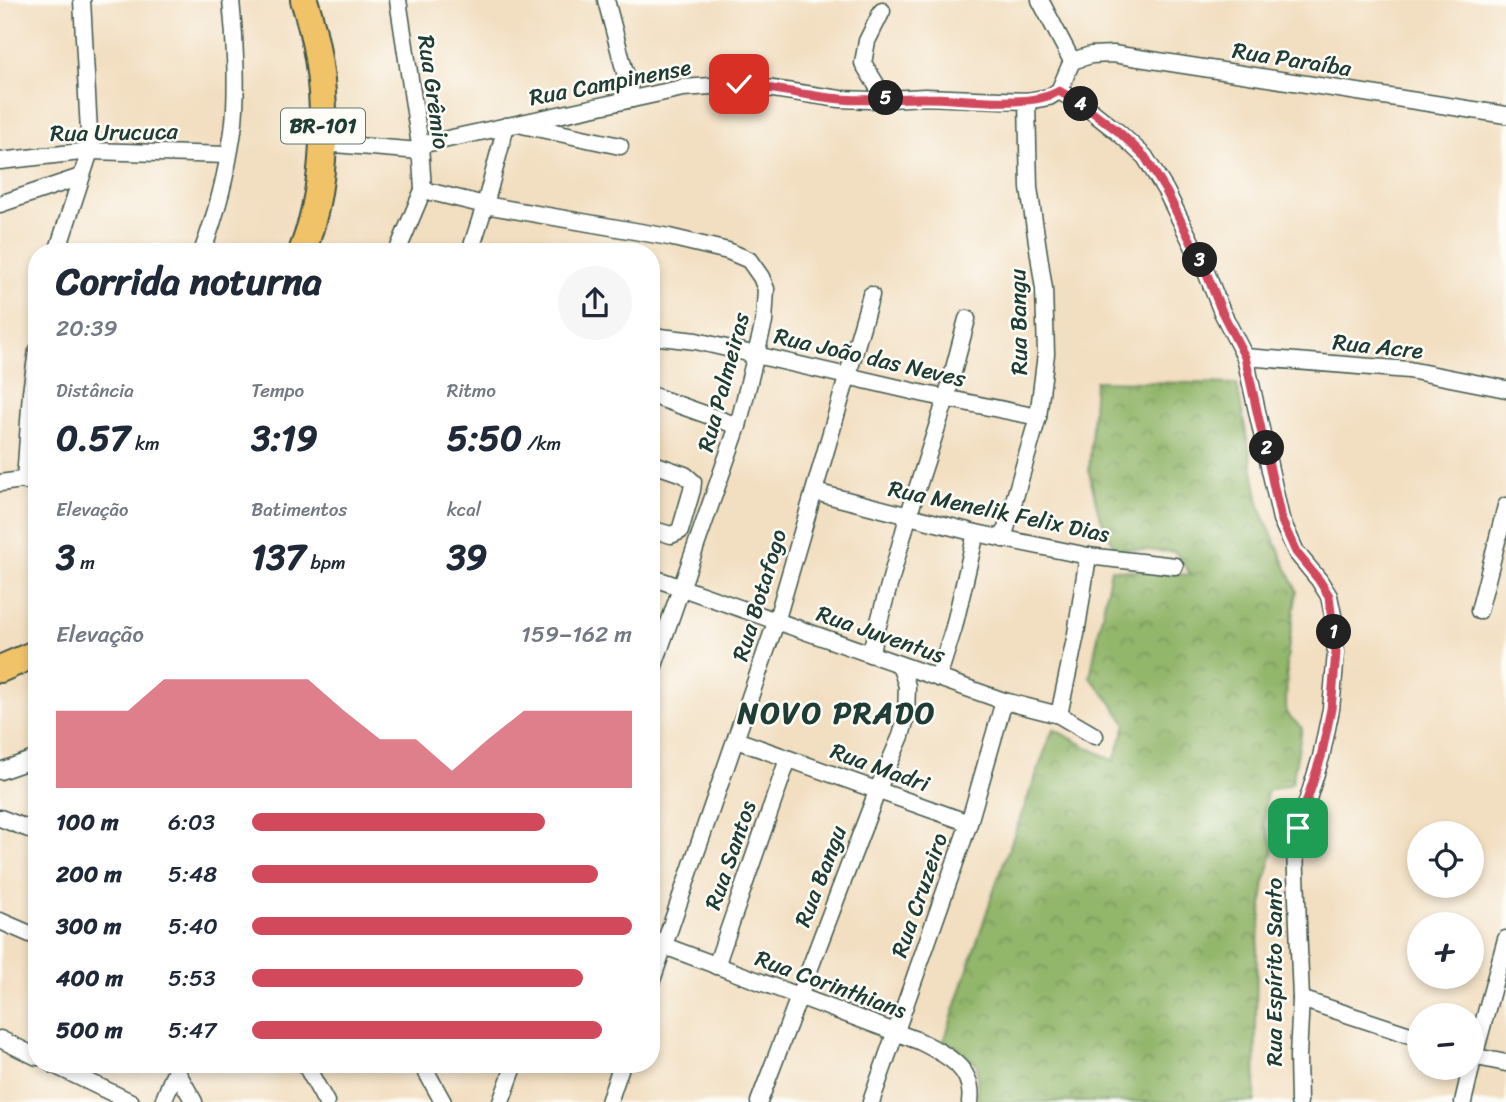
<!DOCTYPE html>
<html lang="pt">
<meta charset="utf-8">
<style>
body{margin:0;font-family:Sriracha,sans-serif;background:#f6f6f7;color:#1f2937;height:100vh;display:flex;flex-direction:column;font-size:26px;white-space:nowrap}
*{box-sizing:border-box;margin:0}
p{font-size:23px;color:#747a83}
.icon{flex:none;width:38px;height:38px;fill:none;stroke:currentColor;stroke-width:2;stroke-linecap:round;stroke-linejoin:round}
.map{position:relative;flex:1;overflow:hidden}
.details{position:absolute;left:28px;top:243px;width:632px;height:830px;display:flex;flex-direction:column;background:#fff;border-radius:28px;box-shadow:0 4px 10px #0003}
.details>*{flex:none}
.fabs{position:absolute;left:1407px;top:821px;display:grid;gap:14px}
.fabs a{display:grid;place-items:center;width:77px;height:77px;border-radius:50%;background:#fff;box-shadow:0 4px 10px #0003;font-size:35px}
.pin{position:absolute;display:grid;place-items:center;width:60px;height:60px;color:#fff;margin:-30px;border-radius:14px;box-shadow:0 4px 10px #0006}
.km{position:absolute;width:35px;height:35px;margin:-18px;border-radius:50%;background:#222;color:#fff;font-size:19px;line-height:35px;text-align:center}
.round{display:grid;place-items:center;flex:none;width:74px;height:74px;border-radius:37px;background:#f6f6f7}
.summary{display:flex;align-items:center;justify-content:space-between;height:119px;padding:0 28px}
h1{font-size:38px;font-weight:800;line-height:52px}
.metrics{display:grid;grid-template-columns:repeat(3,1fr);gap:10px;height:119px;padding:7px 28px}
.metrics div{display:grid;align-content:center}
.metrics b{font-size:35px;font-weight:800}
.metrics small{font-size:19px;font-weight:400}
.metrics p{font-size:19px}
.chart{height:196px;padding:14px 28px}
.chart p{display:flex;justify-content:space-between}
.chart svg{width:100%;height:126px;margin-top:7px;fill:#d1495b;opacity:.7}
ul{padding:0 28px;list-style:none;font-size:23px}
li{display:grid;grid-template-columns:112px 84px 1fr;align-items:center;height:52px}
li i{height:18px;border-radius:9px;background:#d1495b}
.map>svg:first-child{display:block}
</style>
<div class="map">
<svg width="1506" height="1102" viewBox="0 0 1506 1102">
<defs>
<pattern id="forest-crowns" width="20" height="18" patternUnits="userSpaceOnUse" patternTransform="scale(1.75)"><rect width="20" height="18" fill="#92b66b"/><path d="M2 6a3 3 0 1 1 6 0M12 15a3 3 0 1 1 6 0" fill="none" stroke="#779559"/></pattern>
</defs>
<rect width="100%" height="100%" fill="#fdfcf7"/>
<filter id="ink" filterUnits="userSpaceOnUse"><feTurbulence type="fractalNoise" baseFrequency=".0143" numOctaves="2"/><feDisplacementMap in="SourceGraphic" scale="14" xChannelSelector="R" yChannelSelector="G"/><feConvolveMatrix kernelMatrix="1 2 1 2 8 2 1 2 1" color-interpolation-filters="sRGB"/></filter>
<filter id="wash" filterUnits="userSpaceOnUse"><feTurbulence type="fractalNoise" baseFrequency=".00686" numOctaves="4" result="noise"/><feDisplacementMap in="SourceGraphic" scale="28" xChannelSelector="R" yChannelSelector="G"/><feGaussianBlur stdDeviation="1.57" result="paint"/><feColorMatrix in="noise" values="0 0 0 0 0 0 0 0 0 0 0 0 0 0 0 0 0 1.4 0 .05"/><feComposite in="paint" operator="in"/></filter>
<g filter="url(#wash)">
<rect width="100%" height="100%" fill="#f2dec0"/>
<path fill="url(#forest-crowns)" stroke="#587a50" stroke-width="2" d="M 1095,381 L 1237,384 L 1260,508 L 1297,591 L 1287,658 L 1286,713 L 1302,728 L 1292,784 L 1267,791 L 1264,823 L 1274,847 L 1264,886 L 1257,953 L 1255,1102 L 978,1102 L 977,1064 L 944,1041 L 997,881 L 1053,729 L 1114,761 L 1126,724 L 1111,702 L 1090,677 L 1111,569 L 1191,575 L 1175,552 L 1114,548 L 1098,511 L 1089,472 Z"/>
</g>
<g filter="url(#ink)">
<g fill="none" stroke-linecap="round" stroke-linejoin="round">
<g stroke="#3f5549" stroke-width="19">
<g id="minor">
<path d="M 606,0 L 632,99"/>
<path d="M 1040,0 L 1072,61 L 1059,91"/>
<path d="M 882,11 L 867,41 L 863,63 L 885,99"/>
<path d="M 1072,61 L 1091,55 L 1113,54 L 1506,115"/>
<path d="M 1059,91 L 1085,106 L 1119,133 L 1145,157 L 1166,191 L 1206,272 L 1222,312 L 1245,357 L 1281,519 L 1296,552 L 1319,580 L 1329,596 L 1333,615 L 1336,653 L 1331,709 L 1321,757 L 1299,828 L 1295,849 L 1301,999 L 1298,1056 L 1299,1102"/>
<path d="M 522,125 L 620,146"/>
<path d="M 322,143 L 420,151"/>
<path d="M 420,145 L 683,88 L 739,84 L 840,99 L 870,100 L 925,97 L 1027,101 L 1049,97 L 1059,91"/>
<path d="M 0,161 L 90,151 L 228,155"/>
<path d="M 423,190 L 485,205 L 669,237 L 728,251 L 749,260 L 761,277 L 766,289 L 764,322 L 738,426 L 651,674"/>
<path d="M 0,204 L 80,177"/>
<path d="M 57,252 L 90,151 L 82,0"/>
<path d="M 202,252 C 217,213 227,172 233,131 C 238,94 235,37 231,0"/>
<path d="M 397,252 L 423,190 L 420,145 L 398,0"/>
<path d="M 470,252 L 485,205 L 506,126"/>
<path d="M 651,336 L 696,341 L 925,394 L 1038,417"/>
<path d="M 1245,357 L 1409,370 L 1506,389"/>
<path d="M 651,395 L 738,426"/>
<path d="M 651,463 L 685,475 L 693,482 L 692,490 L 680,531 L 671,535 L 651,529"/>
<path d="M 25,481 L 31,392 L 37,351"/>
<path d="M 0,483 L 37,478"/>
<path d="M 815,492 L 976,533 L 1088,556 L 1175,566"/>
<path d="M 1003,539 L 1038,417 L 1046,354 L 1044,289 L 1029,188 L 1027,101"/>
<path d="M 651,577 L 1004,701 L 1059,715 L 1095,736"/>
<path d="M 1479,611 L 1506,506"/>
<path d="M 870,654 L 908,517 L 946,399 L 967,319"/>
<path d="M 938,678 L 954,627 L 976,533"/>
<path d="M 1059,715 L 1076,634 L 1088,556"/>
<path d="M 736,740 L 969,823"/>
<path d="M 0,771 L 37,758"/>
<path d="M 0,818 L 37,832"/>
<path d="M 0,921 L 37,937"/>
<path d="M 651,941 L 919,1041 C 945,1054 975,1068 970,1102"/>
<path d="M 716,966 L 788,759"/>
<path d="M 651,983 L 776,622 L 871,295"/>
<path d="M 1301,999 L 1419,1038"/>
<path d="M 0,1039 L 37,1057"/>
<path d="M 1472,1056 L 1506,1063"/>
<path d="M 52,1064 L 131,1102"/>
<path d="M 305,1064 L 326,1102"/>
<path d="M 422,1064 L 443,1102"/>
<path d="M 1472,1064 L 1506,939"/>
<path d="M 176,1070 L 194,1102"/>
<path d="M 163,1102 L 178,1064"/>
<path d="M 501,1102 L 515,1064"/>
<path d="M 609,1102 L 622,1064"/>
<path d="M 759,1102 L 878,789 L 901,736 L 906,718 L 907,686 L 900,665"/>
<path d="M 871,1102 L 969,823 L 1004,701"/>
<path d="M 1463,1102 L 1471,1068"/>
</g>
</g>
<g stroke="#3f5549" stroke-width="30">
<g id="trunk">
<path d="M 302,252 C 331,177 329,76 304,0"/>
<path d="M 0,669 L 37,653"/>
</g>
</g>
<use href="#minor" stroke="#fff" stroke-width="16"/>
<use href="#trunk" stroke="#f1c369" stroke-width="26"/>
</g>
</g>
<g fill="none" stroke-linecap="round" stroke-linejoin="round" filter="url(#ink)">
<g stroke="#fff" stroke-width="14">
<path id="route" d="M 739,84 C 773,88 807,96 841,99 C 869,102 898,97 927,98 C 963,98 1029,109 1059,91 L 1085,106 L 1119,132 L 1145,157 L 1166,191 L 1206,272 L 1222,312 L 1245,357 L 1281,519 L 1296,552 L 1319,580 L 1329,596 L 1336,653 L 1331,709 L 1321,757 L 1298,828"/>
</g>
<use href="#route" stroke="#d1495b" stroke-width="9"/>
</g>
<g text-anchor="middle" stroke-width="5" stroke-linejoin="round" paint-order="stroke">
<rect fill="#fdfcf7" stroke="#62766e" stroke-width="2" x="281" y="108.5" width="84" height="35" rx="5"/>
<g font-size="21" font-weight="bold" fill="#1f3d34">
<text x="323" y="133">BR-101</text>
</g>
<g font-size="23" fill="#1f3d34" stroke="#fdfcf7">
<text transform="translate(1292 59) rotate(9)" y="8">Rua Paraíba</text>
<text transform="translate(610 82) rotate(-11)" y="8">Rua Campinense</text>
<text transform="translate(434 92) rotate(82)" y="8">Rua Grêmio</text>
<text transform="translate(114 132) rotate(-1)" y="8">Rua Urucuca</text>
<text transform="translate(1018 322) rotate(-91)" y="8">Rua Bangu</text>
<text transform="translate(1378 346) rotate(6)" y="8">Rua Acre</text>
<text transform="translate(870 357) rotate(13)" y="8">Rua João das Neves</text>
<text transform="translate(723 382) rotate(-75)" y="8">Rua Palmeiras</text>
<text transform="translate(999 511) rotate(12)" y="8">Rua Menelik Felix Dias</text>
<text transform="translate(759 595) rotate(-73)" y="8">Rua Botafogo</text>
<text transform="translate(881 634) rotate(19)" y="8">Rua Juventus</text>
<text transform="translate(880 767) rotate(20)" y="8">Rua Madri</text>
<text transform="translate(730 855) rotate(-71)" y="8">Rua Santos</text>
<text transform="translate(820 876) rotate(-69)" y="8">Rua Bangu</text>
<text transform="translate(919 895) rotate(-71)" y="8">Rua Cruzeiro</text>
<text transform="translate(1274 972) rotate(-90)" y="8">Rua Espírito Santo</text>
<text transform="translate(831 984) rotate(20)" y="8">Rua Corinthians</text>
</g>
<g font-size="30" font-weight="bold" letter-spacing="2" fill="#1f3d34" stroke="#fdfcf7">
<text x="837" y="723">NOVO PRADO</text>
</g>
</g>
</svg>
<div class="fabs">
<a><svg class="icon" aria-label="locate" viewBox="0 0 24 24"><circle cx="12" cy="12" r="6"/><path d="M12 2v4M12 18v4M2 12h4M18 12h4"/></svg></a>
<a>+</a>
<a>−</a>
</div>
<div class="pin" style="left:1298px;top:828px;background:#1e9e55"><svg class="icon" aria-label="arrive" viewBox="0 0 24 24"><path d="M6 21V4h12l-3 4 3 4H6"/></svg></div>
<div class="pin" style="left:739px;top:84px;background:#d93025"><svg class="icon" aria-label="check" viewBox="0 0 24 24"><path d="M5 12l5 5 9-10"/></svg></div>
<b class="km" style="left:1334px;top:632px">1</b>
<b class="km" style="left:1267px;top:448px">2</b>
<b class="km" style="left:1200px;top:260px">3</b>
<b class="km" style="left:1081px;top:104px">4</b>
<b class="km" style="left:886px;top:98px">5</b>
<section class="details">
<div class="summary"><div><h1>Corrida noturna</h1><p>20:39</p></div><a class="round"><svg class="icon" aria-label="share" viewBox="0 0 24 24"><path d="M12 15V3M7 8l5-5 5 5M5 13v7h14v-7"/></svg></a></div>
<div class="metrics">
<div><p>Distância</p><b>0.57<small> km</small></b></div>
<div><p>Tempo</p><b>3:19</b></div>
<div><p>Ritmo</p><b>5:50<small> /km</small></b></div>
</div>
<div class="metrics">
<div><p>Elevação</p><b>3<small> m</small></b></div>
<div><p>Batimentos</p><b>137<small> bpm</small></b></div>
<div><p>kcal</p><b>39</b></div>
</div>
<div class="chart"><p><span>Elevação</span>159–162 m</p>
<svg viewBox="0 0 160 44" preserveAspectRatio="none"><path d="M0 44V17L10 17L20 17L30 6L40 6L50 6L60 6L70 6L80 17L90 27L100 27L110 38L120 27L130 17L140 17L150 17L160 17V44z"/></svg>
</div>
<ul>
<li><b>100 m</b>6:03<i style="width:77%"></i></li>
<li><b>200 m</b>5:48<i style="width:91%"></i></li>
<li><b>300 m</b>5:40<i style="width:100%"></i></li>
<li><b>400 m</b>5:53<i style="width:87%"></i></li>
<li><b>500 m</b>5:47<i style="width:92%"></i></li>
</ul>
</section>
</div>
